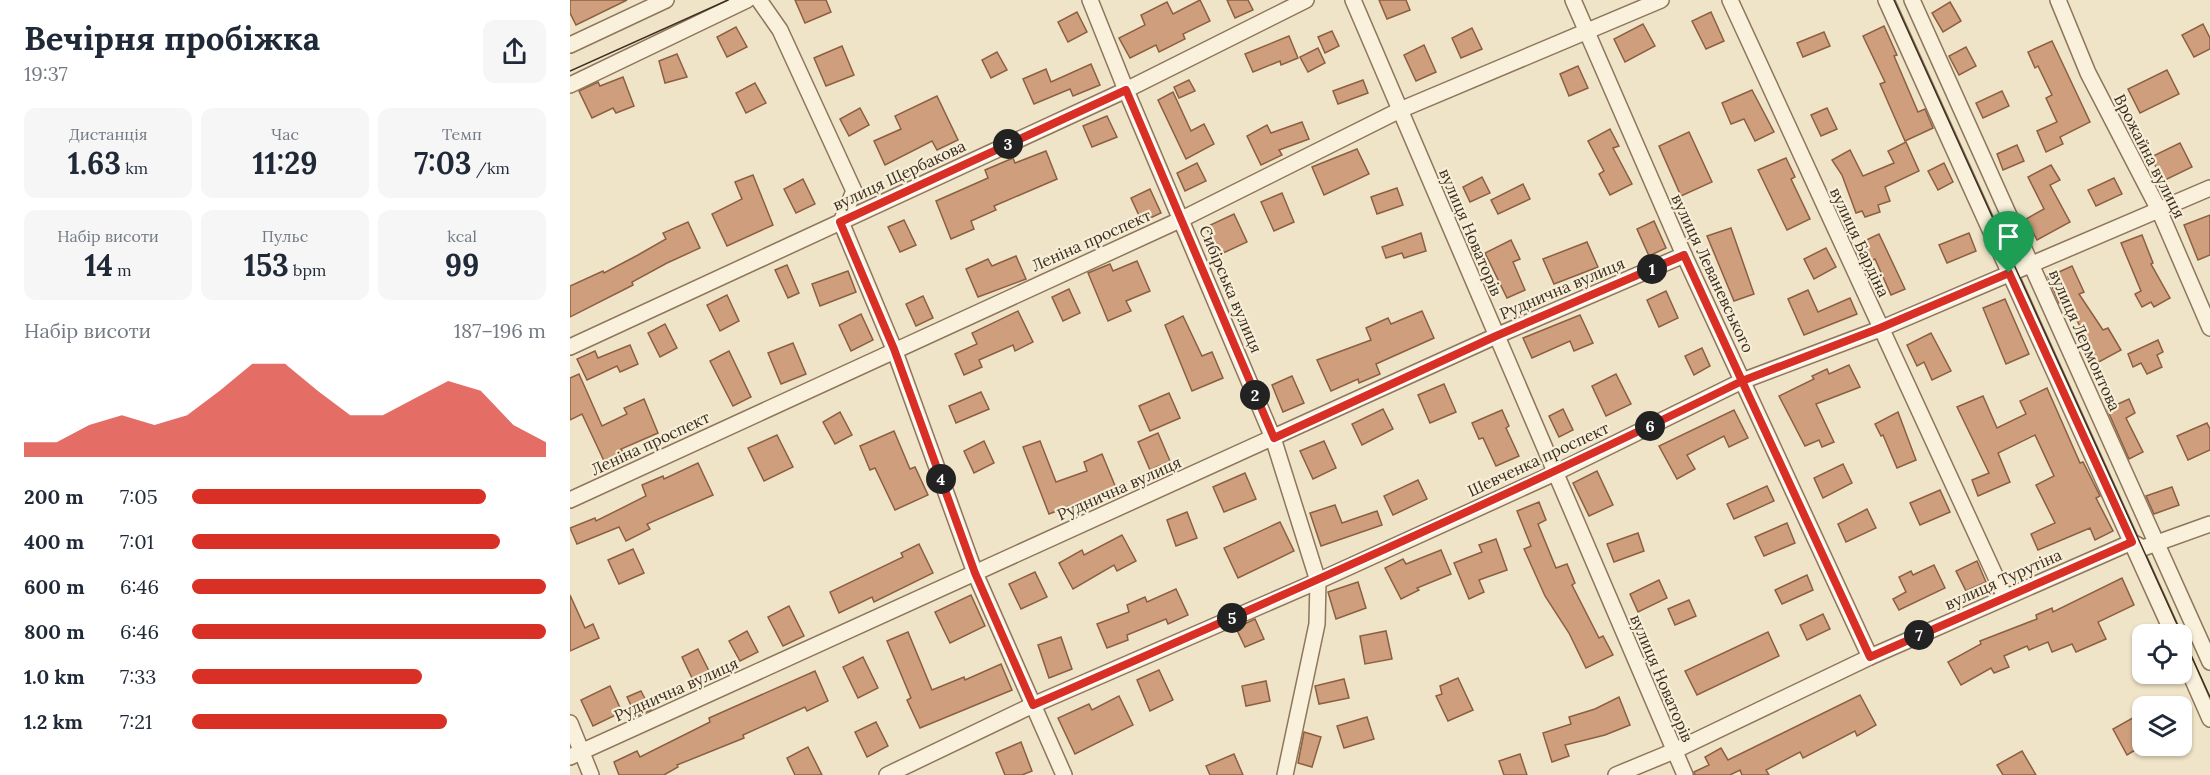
<!DOCTYPE html>
<html lang="uk">
<meta charset="utf-8">
<style>
body{margin:0;font-family:Lora,serif;background:#f6f6f7;color:#1f2937;height:100vh;display:flex;flex-direction:column;font-size:22px;white-space:nowrap}
*{box-sizing:border-box;margin:0}
p{font-size:20px;color:#747a83}
.icon{flex:none;width:33px;height:33px;fill:none;stroke:currentColor;stroke-width:2;stroke-linecap:round;stroke-linejoin:round}
.map{position:relative;flex:1;overflow:hidden}
.drawer{display:flex;flex-direction:column;background:#fff;width:570px}
.drawer>*{flex:none}
.buttons{position:absolute;left:1562px;top:624px;display:grid;gap:12px}
.buttons a{display:grid;place-items:center;width:60px;height:60px;border-radius:12px;background:#fff;box-shadow:0 2px 4px #0004;font-size:30px}
.pin{position:absolute;display:grid;place-items:center;width:51px;height:51px;color:#fff;margin:-62px -26px;border-radius:50% 50% 50% 0;rotate:-45deg;box-shadow:0 0 6px #0007}
.pin .icon{rotate:45deg}
.km{position:absolute;width:30px;height:30px;margin:-15px;border-radius:50%;background:#222;color:#fff;font-size:16px;line-height:30px;text-align:center}
.round{display:grid;place-items:center;flex:none;width:63px;height:63px;border-radius:12px;background:#f6f6f7}
.overview{display:flex;align-items:center;justify-content:space-between;height:102px;padding:0 24px}
h1{font-size:33px;font-weight:700;line-height:45px}
.metrics{display:grid;grid-template-columns:repeat(3,1fr);gap:9px;height:102px;padding:6px 24px}
.metrics div{display:grid;align-content:center;border-radius:12px;background:#f6f6f7;text-align:center}
.metrics b{font-size:30px;font-weight:700}
.metrics small{font-size:16px;font-weight:400}
.metrics p{font-size:16px}
.chart{height:168px;padding:12px 24px}
.chart p{display:flex;justify-content:space-between}
.chart svg{width:100%;height:108px;margin-top:6px;fill:#d93025;opacity:.7}
ul{padding:0 24px;list-style:none;font-size:20px}
li{display:grid;grid-template-columns:96px 72px 1fr;align-items:center;height:45px}
li i{height:15px;border-radius:8px;background:#d93025}
main{display:flex;flex:1;min-height:0}
.map>svg:first-child{display:block}
</style>
<main>
<section class="drawer">
<div class="overview"><div><h1>Вечірня пробіжка</h1><p>19:37</p></div><a class="round"><svg class="icon" aria-label="share" viewBox="0 0 24 24"><path d="M12 15V3M7 8l5-5 5 5M5 13v7h14v-7"/></svg></a></div>
<div class="metrics">
<div><p>Дистанція</p><b>1.63<small> km</small></b></div>
<div><p>Час</p><b>11:29</b></div>
<div><p>Темп</p><b>7:03<small> /km</small></b></div>
</div>
<div class="metrics">
<div><p>Набір висоти</p><b>14<small> m</small></b></div>
<div><p>Пульс</p><b>153<small> bpm</small></b></div>
<div><p>kcal</p><b>99</b></div>
</div>
<div class="chart"><p><span>Набір висоти</span>187–196 m</p>
<svg viewBox="0 0 160 44" preserveAspectRatio="none"><path d="M0 44V38L10 38L20 31L30 27L40 31L50 27L60 17L70 6L80 6L90 17L100 27L110 27L120 20L130 13L140 17L150 31L160 38V44z"/></svg>
</div>
<ul>
<li><b>200 m</b>7:05<i style="width:83%"></i></li>
<li><b>400 m</b>7:01<i style="width:87%"></i></li>
<li><b>600 m</b>6:46<i style="width:100%"></i></li>
<li><b>800 m</b>6:46<i style="width:100%"></i></li>
<li><b>1.0 km</b>7:33<i style="width:65%"></i></li>
<li><b>1.2 km</b>7:21<i style="width:72%"></i></li>
</ul>
</section>
<div class="map">
<svg width="1640" height="775" viewBox="0 0 1640 775">
<rect width="100%" height="100%" fill="#f0e4c8"/>
<g fill="#cf9f7d" stroke="#8d5f41" stroke-width="1.5">
<path d="M 0,0 L 57,0 L 6,25 L 0,13 Z"/>
<path d="M 225,0 L 256,0 L 261,12 L 235,23 Z"/>
<path d="M 630,0 L 640,21 L 613,34 L 615,39 L 589,52 L 586,45 L 560,58 L 549,38 L 575,25 L 571,15 L 597,2 L 603,14 Z"/>
<path d="M 657,0 L 678,0 L 683,10 L 665,18 Z"/>
<path d="M 809,0 L 836,0 L 840,10 L 817,19 Z"/>
<path d="M 1380,2 L 1391,21 L 1373,32 L 1362,13 Z"/>
<path d="M 507,12 L 517,32 L 498,42 L 488,22 Z"/>
<path d="M 1141,12 L 1154,41 L 1136,49 L 1122,21 Z"/>
<path d="M 1073,24 L 1085,46 L 1055,62 L 1044,39 Z"/>
<path d="M 1633,24 L 1640,38 L 1640,49 L 1624,57 L 1612,35 Z"/>
<path d="M 1314,26 L 1327,55 L 1324,56 L 1348,112 L 1355,109 L 1363,128 L 1335,141 L 1310,84 L 1315,82 L 1293,36 Z"/>
<path d="M 166,27 L 177,47 L 157,57 L 147,37 Z"/>
<path d="M 902,28 L 912,49 L 891,58 L 882,38 Z"/>
<path d="M 762,31 L 769,46 L 755,53 L 748,37 Z"/>
<path d="M 1254,32 L 1260,46 L 1233,57 L 1227,43 Z"/>
<path d="M 719,36 L 728,58 L 711,65 L 710,61 L 683,72 L 675,54 Z"/>
<path d="M 1482,41 L 1520,122 L 1490,137 L 1493,144 L 1476,152 L 1467,131 L 1487,122 L 1476,98 L 1482,95 L 1468,66 L 1465,68 L 1458,52 Z"/>
<path d="M 854,45 L 866,72 L 846,81 L 834,55 Z"/>
<path d="M 272,46 L 284,75 L 256,86 L 244,58 Z"/>
<path d="M 1396,47 L 1406,66 L 1389,75 L 1379,56 Z"/>
<path d="M 748,48 L 755,63 L 738,72 L 730,57 Z"/>
<path d="M 427,52 L 437,70 L 421,78 L 412,60 Z"/>
<path d="M 107,54 L 117,77 L 95,83 L 89,61 Z"/>
<path d="M 521,64 L 530,85 L 503,96 L 500,89 L 464,104 L 453,79 L 476,69 L 481,82 Z"/>
<path d="M 1008,66 L 1018,88 L 999,96 L 990,74 Z"/>
<path d="M 1597,70 L 1609,94 L 1570,113 L 1558,89 Z"/>
<path d="M 53,77 L 64,106 L 46,113 L 43,108 L 22,118 L 9,91 L 28,82 L 30,86 Z"/>
<path d="M 619,80 L 625,91 L 609,98 L 604,87 Z"/>
<path d="M 793,80 L 798,93 L 768,104 L 763,91 Z"/>
<path d="M 185,83 L 196,103 L 176,113 L 166,93 Z"/>
<path d="M 1182,90 L 1204,132 L 1185,141 L 1174,119 L 1161,124 L 1152,103 Z"/>
<path d="M 1432,91 L 1439,106 L 1413,118 L 1406,103 Z"/>
<path d="M 603,92 L 621,131 L 634,124 L 644,144 L 616,159 L 588,100 Z"/>
<path d="M 367,96 L 388,140 L 367,150 L 362,141 L 315,165 L 304,141 L 331,129 L 325,116 Z"/>
<path d="M 290,108 L 299,125 L 279,136 L 270,119 Z"/>
<path d="M 1257,108 L 1267,129 L 1251,136 L 1241,115 Z"/>
<path d="M 537,116 L 547,137 L 522,147 L 513,126 Z"/>
<path d="M 732,122 L 739,139 L 709,150 L 712,155 L 691,165 L 677,136 L 697,125 L 701,133 Z"/>
<path d="M 1040,129 L 1049,146 L 1043,148 L 1062,184 L 1040,195 L 1029,174 L 1034,171 L 1018,141 Z"/>
<path d="M 1119,132 L 1142,182 L 1111,196 L 1089,146 Z"/>
<path d="M 1336,142 L 1349,171 L 1315,187 L 1320,201 L 1308,205 L 1310,212 L 1295,217 L 1292,211 L 1286,213 L 1272,175 L 1262,160 L 1280,150 L 1293,176 L 1324,163 L 1318,151 Z"/>
<path d="M 1610,143 L 1622,167 L 1593,181 L 1581,157 Z"/>
<path d="M 1447,145 L 1454,161 L 1433,170 L 1427,154 Z"/>
<path d="M 787,149 L 799,174 L 754,195 L 742,167 Z"/>
<path d="M 476,151 L 487,179 L 424,206 L 426,210 L 401,221 L 404,229 L 381,239 L 366,201 L 418,178 L 415,170 L 443,158 L 445,163 Z"/>
<path d="M 1216,158 L 1225,177 L 1221,179 L 1240,219 L 1217,230 L 1188,170 Z"/>
<path d="M 627,163 L 636,181 L 615,191 L 607,173 Z"/>
<path d="M 1374,163 L 1383,182 L 1368,190 L 1358,171 Z"/>
<path d="M 1481,165 L 1490,180 L 1480,185 L 1500,222 L 1467,240 L 1456,219 L 1474,209 L 1458,177 Z"/>
<path d="M 183,175 L 203,225 L 157,246 L 142,214 L 172,199 L 165,182 Z"/>
<path d="M 912,177 L 920,193 L 900,202 L 893,187 Z"/>
<path d="M 1544,178 L 1552,194 L 1526,206 L 1518,190 Z"/>
<path d="M 233,179 L 245,204 L 226,213 L 214,189 Z"/>
<path d="M 953,184 L 960,199 L 928,214 L 921,200 Z"/>
<path d="M 827,188 L 833,205 L 807,214 L 801,197 Z"/>
<path d="M 580,189 L 591,213 L 572,222 L 561,198 Z"/>
<path d="M 712,193 L 724,222 L 704,231 L 691,202 Z"/>
<path d="M 664,214 L 677,242 L 649,255 L 636,227 Z"/>
<path d="M 1640,215 L 1640,255 L 1628,260 L 1614,225 Z"/>
<path d="M 334,220 L 346,245 L 330,252 L 318,227 Z"/>
<path d="M 1084,221 L 1096,248 L 1079,256 L 1067,229 Z"/>
<path d="M 118,222 L 130,248 L 97,263 L 62,282 L 63,285 L 0,317 L 0,286 L 33,271 L 34,273 L 68,255 L 96,239 L 93,233 Z"/>
<path d="M 1161,228 L 1184,294 L 1164,301 L 1137,236 Z"/>
<path d="M 851,233 L 856,251 L 834,258 L 832,253 L 816,258 L 812,247 Z"/>
<path d="M 1399,233 L 1406,251 L 1377,263 L 1369,245 Z"/>
<path d="M 1309,234 L 1335,289 L 1321,295 L 1305,259 L 1301,261 L 1292,242 Z"/>
<path d="M 1572,235 L 1583,263 L 1581,264 L 1600,298 L 1584,307 L 1581,302 L 1572,307 L 1565,294 L 1571,291 L 1551,243 Z"/>
<path d="M 941,240 L 950,259 L 943,262 L 955,290 L 937,298 L 915,253 Z"/>
<path d="M 1017,242 L 1028,267 L 984,284 L 973,259 Z"/>
<path d="M 1256,248 L 1266,267 L 1244,279 L 1234,259 Z"/>
<path d="M 446,256 L 456,279 L 408,297 L 396,269 L 418,259 L 422,266 Z"/>
<path d="M 567,261 L 580,291 L 556,301 L 561,311 L 538,321 L 518,273 L 540,264 L 543,271 Z"/>
<path d="M 217,265 L 229,293 L 218,298 L 205,270 Z"/>
<path d="M 1502,266 L 1514,292 L 1509,294 L 1533,330 L 1538,328 L 1551,350 L 1527,363 L 1497,299 L 1489,303 L 1478,277 Z"/>
<path d="M 278,271 L 286,292 L 250,306 L 242,284 Z"/>
<path d="M 499,289 L 510,313 L 493,321 L 482,297 Z"/>
<path d="M 1238,290 L 1248,312 L 1280,298 L 1287,314 L 1234,335 L 1218,299 Z"/>
<path d="M 1096,291 L 1108,318 L 1089,327 L 1077,300 Z"/>
<path d="M 157,295 L 169,321 L 150,331 L 137,305 Z"/>
<path d="M 353,296 L 363,318 L 346,326 L 336,304 Z"/>
<path d="M 1435,299 L 1459,354 L 1436,364 L 1413,308 Z"/>
<path d="M 448,311 L 463,342 L 445,351 L 443,345 L 409,360 L 412,367 L 394,375 L 385,354 L 407,344 L 402,333 Z"/>
<path d="M 852,311 L 864,338 L 806,364 L 810,374 L 789,383 L 788,379 L 761,391 L 747,360 L 801,340 L 796,328 L 818,318 L 821,324 Z"/>
<path d="M 291,314 L 303,340 L 281,351 L 269,325 Z"/>
<path d="M 1010,315 L 1023,343 L 1004,351 L 1000,341 L 962,358 L 953,338 Z"/>
<path d="M 613,316 L 632,356 L 642,352 L 653,378 L 622,391 L 595,325 Z"/>
<path d="M 95,324 L 107,348 L 90,357 L 78,333 Z"/>
<path d="M 1361,333 L 1381,371 L 1362,380 L 1354,362 L 1347,366 L 1337,345 Z"/>
<path d="M 1588,340 L 1593,352 L 1587,355 L 1592,367 L 1577,374 L 1571,363 L 1563,367 L 1558,354 Z"/>
<path d="M 223,343 L 236,374 L 211,384 L 198,353 Z"/>
<path d="M 60,345 L 68,364 L 50,372 L 47,366 L 17,380 L 7,359 L 25,351 L 28,358 Z"/>
<path d="M 1132,348 L 1140,366 L 1124,375 L 1115,356 Z"/>
<path d="M 159,351 L 181,397 L 163,406 L 140,361 Z"/>
<path d="M 1279,365 L 1290,387 L 1246,404 L 1264,442 L 1252,447 L 1249,440 L 1235,446 L 1209,396 L 1244,379 L 1242,376 L 1257,369 L 1259,374 Z"/>
<path d="M 9,374 L 32,426 L 57,414 L 54,408 L 74,399 L 88,433 L 51,449 L 54,454 L 35,463 L 12,414 L 0,420 L 0,378 Z"/>
<path d="M 1046,374 L 1061,404 L 1036,416 L 1022,386 Z"/>
<path d="M 722,376 L 734,403 L 713,412 L 702,385 Z"/>
<path d="M 874,384 L 886,412 L 860,423 L 848,395 Z"/>
<path d="M 1477,388 L 1510,463 L 1513,462 L 1530,496 L 1526,498 L 1543,531 L 1525,540 L 1520,528 L 1468,550 L 1461,534 L 1485,523 L 1466,485 L 1484,476 L 1465,435 L 1428,453 L 1440,482 L 1408,496 L 1402,480 L 1419,473 L 1387,407 L 1413,396 L 1427,428 L 1456,414 L 1450,401 Z"/>
<path d="M 411,392 L 419,409 L 386,423 L 379,406 Z"/>
<path d="M 599,393 L 610,418 L 580,431 L 569,406 Z"/>
<path d="M 1559,399 L 1565,413 L 1556,418 L 1573,452 L 1559,459 L 1537,409 Z"/>
<path d="M 813,409 L 823,429 L 792,445 L 782,424 Z"/>
<path d="M 993,409 L 1003,430 L 989,437 L 979,416 Z"/>
<path d="M 932,410 L 939,426 L 936,428 L 949,456 L 926,466 L 913,438 L 909,439 L 902,423 Z"/>
<path d="M 1164,410 L 1178,438 L 1159,447 L 1154,436 L 1117,455 L 1125,469 L 1107,479 L 1089,446 Z"/>
<path d="M 270,412 L 282,435 L 265,444 L 253,422 Z"/>
<path d="M 1328,412 L 1346,460 L 1327,468 L 1313,435 L 1311,436 L 1305,424 Z"/>
<path d="M 1637,423 L 1640,429 L 1640,450 L 1618,460 L 1607,436 Z"/>
<path d="M 324,431 L 340,469 L 345,467 L 358,495 L 325,510 L 305,468 L 300,470 L 290,446 Z"/>
<path d="M 588,433 L 600,461 L 580,470 L 568,442 Z"/>
<path d="M 207,435 L 223,467 L 194,481 L 178,448 Z"/>
<path d="M 414,441 L 424,463 L 404,473 L 394,451 Z"/>
<path d="M 470,441 L 486,482 L 517,471 L 514,462 L 532,454 L 546,488 L 479,514 L 453,447 Z"/>
<path d="M 754,441 L 766,468 L 743,479 L 730,451 Z"/>
<path d="M 128,463 L 143,495 L 77,524 L 80,529 L 56,541 L 49,527 L 7,544 L 0,528 L 25,518 L 26,521 L 76,496 L 72,485 L 93,476 L 94,479 Z"/>
<path d="M 1273,464 L 1282,483 L 1253,498 L 1244,478 Z"/>
<path d="M 1027,471 L 1043,505 L 1019,516 L 1003,483 Z"/>
<path d="M 675,473 L 686,499 L 654,512 L 643,487 Z"/>
<path d="M 848,480 L 857,499 L 823,515 L 814,496 Z"/>
<path d="M 1197,486 L 1204,501 L 1164,519 L 1157,504 Z"/>
<path d="M 1602,487 L 1609,505 L 1584,514 L 1576,496 Z"/>
<path d="M 1370,490 L 1380,512 L 1350,525 L 1340,503 Z"/>
<path d="M 969,502 L 976,520 L 968,524 L 986,568 L 997,564 L 1005,583 L 1002,585 L 1029,638 L 1033,636 L 1043,655 L 1016,668 L 999,633 L 975,596 L 954,549 L 961,546 L 947,511 Z"/>
<path d="M 765,505 L 772,523 L 807,511 L 812,525 L 751,546 L 740,513 Z"/>
<path d="M 1297,509 L 1306,528 L 1276,542 L 1268,524 Z"/>
<path d="M 617,512 L 627,538 L 606,546 L 597,520 Z"/>
<path d="M 710,522 L 724,551 L 668,578 L 654,548 Z"/>
<path d="M 1217,523 L 1225,543 L 1194,556 L 1185,537 Z"/>
<path d="M 1068,533 L 1074,551 L 1044,562 L 1037,544 Z"/>
<path d="M 552,535 L 566,561 L 547,571 L 544,565 L 503,589 L 489,563 L 512,550 L 514,555 Z"/>
<path d="M 926,539 L 937,570 L 909,580 L 914,592 L 899,599 L 884,563 L 912,552 L 909,545 Z"/>
<path d="M 349,544 L 363,573 L 304,602 L 302,597 L 269,613 L 260,592 L 333,557 L 331,553 Z"/>
<path d="M 63,549 L 74,573 L 49,584 L 38,560 Z"/>
<path d="M 871,550 L 881,574 L 847,588 L 849,590 L 831,599 L 815,568 L 833,559 L 836,564 Z"/>
<path d="M 1407,561 L 1416,582 L 1396,591 L 1386,571 Z"/>
<path d="M 1364,565 L 1375,588 L 1329,610 L 1323,599 L 1336,592 L 1329,577 L 1341,571 L 1343,575 Z"/>
<path d="M 465,572 L 477,597 L 451,609 L 439,584 Z"/>
<path d="M 1237,575 L 1243,590 L 1212,604 L 1205,590 Z"/>
<path d="M 1552,578 L 1564,605 L 1528,622 L 1536,639 L 1506,652 L 1502,644 L 1482,652 L 1478,642 L 1459,650 L 1457,646 L 1434,656 L 1439,667 L 1424,673 L 1421,668 L 1391,685 L 1378,662 L 1411,644 L 1410,641 L 1467,619 L 1466,615 L 1482,608 L 1483,612 Z"/>
<path d="M 1089,580 L 1097,598 L 1068,612 L 1060,594 Z"/>
<path d="M 788,582 L 796,608 L 766,619 L 758,592 Z"/>
<path d="M 606,589 L 618,615 L 598,624 L 596,619 L 557,635 L 558,640 L 537,648 L 527,624 L 559,612 L 557,605 L 575,597 L 577,602 Z"/>
<path d="M 0,595 L 15,628 L 23,624 L 29,638 L 0,651 Z"/>
<path d="M 401,595 L 415,626 L 380,643 L 365,612 Z"/>
<path d="M 1119,600 L 1126,616 L 1105,625 L 1098,609 Z"/>
<path d="M 219,606 L 234,636 L 213,646 L 198,617 Z"/>
<path d="M 1253,614 L 1260,629 L 1237,640 L 1230,625 Z"/>
<path d="M 685,619 L 694,639 L 675,647 L 666,628 Z"/>
<path d="M 177,631 L 188,652 L 170,661 L 159,641 Z"/>
<path d="M 816,631 L 822,659 L 795,664 L 790,636 Z"/>
<path d="M 338,632 L 362,690 L 394,677 L 395,680 L 431,664 L 442,690 L 350,728 L 337,700 L 341,698 L 317,641 Z"/>
<path d="M 1198,632 L 1209,656 L 1127,695 L 1115,671 Z"/>
<path d="M 491,637 L 502,669 L 479,678 L 468,645 Z"/>
<path d="M 128,649 L 139,671 L 123,680 L 112,657 Z"/>
<path d="M 293,657 L 308,688 L 288,698 L 273,667 Z"/>
<path d="M 589,670 L 603,700 L 580,711 L 567,680 Z"/>
<path d="M 245,671 L 258,701 L 237,711 L 235,707 L 173,735 L 174,738 L 107,765 L 108,767 L 94,775 L 49,775 L 44,762 L 67,751 L 70,757 L 140,722 L 139,718 Z"/>
<path d="M 888,678 L 903,710 L 878,721 L 866,696 L 872,694 L 870,686 Z"/>
<path d="M 774,679 L 779,698 L 749,704 L 745,686 Z"/>
<path d="M 696,681 L 700,701 L 676,706 L 672,686 Z"/>
<path d="M 40,686 L 52,712 L 23,726 L 11,700 Z"/>
<path d="M 71,691 L 81,710 L 66,716 L 57,697 Z"/>
<path d="M 1290,695 L 1306,725 L 1287,736 L 1285,731 L 1233,758 L 1230,752 L 1196,770 L 1199,775 L 1172,775 L 1170,770 L 1160,775 L 1125,775 L 1124,772 L 1139,765 L 1135,757 L 1151,748 L 1158,760 Z"/>
<path d="M 549,696 L 563,725 L 505,754 L 488,718 L 519,704 L 522,710 Z"/>
<path d="M 1049,697 L 1060,725 L 1035,735 L 995,745 L 999,756 L 982,762 L 973,733 L 1001,724 L 999,717 L 1025,709 Z"/>
<path d="M 1568,715 L 1572,722 L 1572,746 L 1557,755 L 1543,729 Z"/>
<path d="M 797,717 L 804,739 L 774,748 L 767,726 Z"/>
<path d="M 306,722 L 318,746 L 297,757 L 285,732 Z"/>
<path d="M 734,732 L 751,737 L 742,767 L 728,763 Z"/>
<path d="M 451,742 L 462,771 L 452,775 L 435,775 L 426,753 Z"/>
<path d="M 238,747 L 252,775 L 225,775 L 217,758 Z"/>
<path d="M 1452,751 L 1466,775 L 1433,775 L 1427,765 Z"/>
<path d="M 664,754 L 673,775 L 640,775 L 636,766 Z"/>
<path d="M 950,754 L 957,775 L 934,775 L 929,761 Z"/>
</g>
<g fill="none" stroke-linecap="round" stroke-linejoin="round">
<g stroke="#8d765c" stroke-width="18">
<g id="minor">
<path d="M 189,0 L 210,30 L 284,191 L 271,222 L 324,349 L 405,573 L 494,775"/>
<path d="M 520,0 L 556,90 L 703,438 L 748,581 L 747,624 L 715,775"/>
<path d="M 783,0 L 1115,775"/>
<path d="M 1003,0 L 1114,255 L 1300,657"/>
<path d="M 1160,0 L 1435,597"/>
<path d="M 1316,0 L 1603,634"/>
<path d="M 1342,0 L 1640,662"/>
<path d="M 1488,0 L 1518,73 L 1589,210 L 1640,328"/>
<path d="M 0,45 L 96,0"/>
<path d="M 0,85 L 177,0"/>
<path d="M 0,347 L 556,90 L 736,0"/>
<path d="M 0,500 L 612,219 L 830,110 L 1091,0"/>
<path d="M 1611,653 L 1640,719"/>
<path d="M 0,723 L 21,775"/>
<path d="M 0,757 L 926,336 L 1114,255"/>
<path d="M 317,775 L 463,705 L 748,581 L 985,473 L 1172,381 L 1310,329 L 1640,188"/>
<path d="M 1046,775 L 1104,751 L 1300,657 L 1562,542 L 1573,548 L 1640,524"/>
</g>
</g>
<use href="#minor" stroke="#faf1dc" stroke-width="15"/>
<g stroke="#3d2e20" stroke-width="1.5">
<path d="M 1324,0 L 1640,697"/>
<path d="M 0,71 L 158,0"/>
</g>
</g>
<g fill="none" stroke-linecap="round" stroke-linejoin="round">
<g stroke="#fff" stroke-width="12">
<path id="route" d="M 1439,273 L 1310,328 L 1172,381 L 1114,255 L 926,336 L 704,438 L 556,90 L 270,222 L 324,349 L 405,573 L 463,705 C 701,601 939,496 1172,381 L 1300,657 L 1562,542 L 1439,273"/>
</g>
<use href="#route" stroke="#d93025" stroke-width="8"/>
</g>
<g text-anchor="middle" stroke-width="4.5" stroke-linejoin="round" paint-order="stroke">
<g font-size="16" fill="#3d2e20" stroke="#f7eed8">
<text transform="translate(1580 156) rotate(63)" y="6">Врожайна вулиця</text>
<text transform="translate(329 175) rotate(-25)" y="6">вулиця Щербакова</text>
<text transform="translate(901 232) rotate(67)" y="6">вулиця Новаторів</text>
<text transform="translate(521 240) rotate(-24)" y="6">Леніна проспект</text>
<text transform="translate(1290 242) rotate(65)" y="6">вулиця Бардіна</text>
<text transform="translate(1143 273) rotate(65)" y="6">вулиця Леваневського</text>
<text transform="translate(992 288) rotate(-23)" y="6">Руднична вулиця</text>
<text transform="translate(661 289) rotate(67)" y="6">Сибірська вулиця</text>
<text transform="translate(1515 340) rotate(66)" y="6">вулиця Лермонтова</text>
<text transform="translate(80 443) rotate(-25)" y="6">Леніна проспект</text>
<text transform="translate(968 459) rotate(-25)" y="6">Шевченка проспект</text>
<text transform="translate(549 488) rotate(-24)" y="6">Руднична вулиця</text>
<text transform="translate(1433 579) rotate(-24)" y="6">вулиця Турутіна</text>
<text transform="translate(1092 678) rotate(67)" y="6">вулиця Новаторів</text>
<text transform="translate(106 689) rotate(-24)" y="6">Руднична вулиця</text>
</g>
</g>
</svg>
<div class="buttons">
<a><svg class="icon" aria-label="locate" viewBox="0 0 24 24"><circle cx="12" cy="12" r="6"/><path d="M12 2v4M12 18v4M2 12h4M18 12h4"/></svg></a>
<a><svg class="icon" aria-label="layers" viewBox="0 0 24 24"><path d="M12 4l9 5-9 5-9-5zM3 14l9 5 9-5"/></svg></a>
</div>
<div class="pin" style="left:1439px;top:273px;background:#1e9e55"><svg class="icon" aria-label="arrive" viewBox="0 0 24 24"><path d="M6 21V4h12l-3 4 3 4H6"/></svg></div>
<b class="km" style="left:1082px;top:269px">1</b>
<b class="km" style="left:685px;top:395px">2</b>
<b class="km" style="left:438px;top:144px">3</b>
<b class="km" style="left:371px;top:479px">4</b>
<b class="km" style="left:662px;top:618px">5</b>
<b class="km" style="left:1080px;top:426px">6</b>
<b class="km" style="left:1349px;top:635px">7</b>
</div>
</main>
